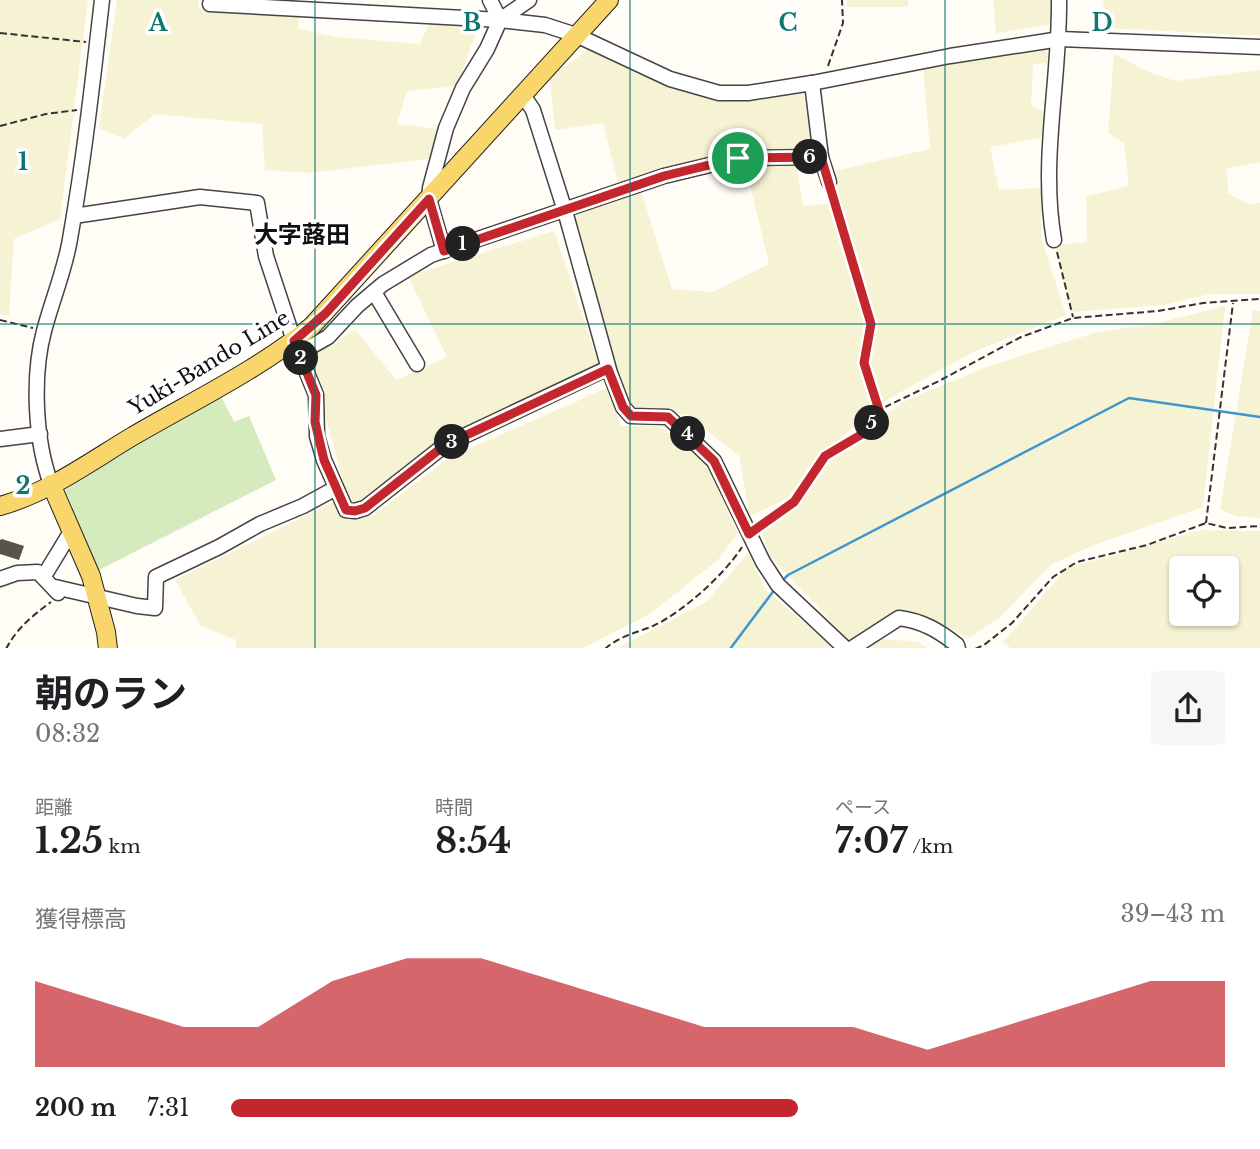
<!DOCTYPE html>
<html lang="ja">
<meta charset="utf-8">
<style>
body{margin:0;font-family:"Libre Baskerville","Noto Sans JP",serif;background:#f6f6f6;color:#202124;height:100vh;display:flex;flex-direction:column;font-size:26px;white-space:nowrap}
*{box-sizing:border-box;margin:0}
p{font-size:23px;color:#757577}
.icon{flex:none;width:38px;height:38px;fill:none;stroke:currentColor;stroke-width:2;stroke-linecap:round;stroke-linejoin:round}
.map{position:relative;height:648px;overflow:hidden}
.details{display:flex;flex-direction:column;background:#fff;flex:1}
.details>*{flex:none}
.tools{position:absolute;left:1169px;top:556px;display:grid;gap:14px}
.tools a{display:grid;place-items:center;width:70px;height:70px;border-radius:7px;background:#fff;box-shadow:0 2px 5px #0004;font-size:35px}
.pin{position:absolute;display:grid;place-items:center;width:60px;height:60px;color:#fff;margin:-30px;border:4px solid #fff;border-radius:50%;box-shadow:0 2px 7px #0007}
.km{position:absolute;width:35px;height:35px;margin:-18px;border-radius:50%;background:#222;color:#fff;font-size:19px;line-height:35px;text-align:center}
.round{display:grid;place-items:center;flex:none;width:74px;height:74px;border-radius:7px;background:#f6f6f6}
.overview{display:flex;align-items:center;justify-content:space-between;height:119px;padding:0 35px}
h1{font-size:38px;font-weight:700;line-height:52px}
.figures{display:grid;grid-template-columns:repeat(3,1fr);gap:10px;height:119px;padding:7px 35px}
.figures div{display:grid;align-content:center}
.figures b{font-size:35px;font-weight:700}
.figures small{font-size:19px;font-weight:400}
.figures p{font-size:19px}
.chart{height:196px;padding:14px 35px}
.chart p{display:flex;justify-content:space-between}
.chart svg{width:100%;height:126px;margin-top:7px;fill:#c4262e;opacity:.7}
ul{padding:0 35px;list-style:none;font-size:23px}
li{display:grid;grid-template-columns:112px 84px 1fr;align-items:center;height:52px}
li i{height:18px;border-radius:9px;background:#c4262e}
.map>svg:first-child{display:block}
</style>
<div class="map">
<svg width="1260" height="649" viewBox="0 0 1260 649">
<rect width="100%" height="100%" fill="#fffdf5"/>
<g fill="#f6f3d4" fill-rule="evenodd">
<path d="M 0,0 L 88,0 L 60,219 L 14,239 L 9,316 L 0,314 Z"/>
<path d="M 117,0 L 198,0 L 199,8 L 300,14 L 298,28 L 335,37 L 420,44 L 430,21 L 479,23 L 457,86 L 407,91 L 397,124 L 439,129 L 428,159 L 309,173 L 265,170 L 262,124 L 155,114 L 124,139 L 99,128 Z"/>
<rect x="847" y="0" width="61" height="7"/>
<path d="M 993,0 L 1052,0 L 1054,24 L 996,33 Z"/>
<path d="M 1103,0 L 1260,0 L 1260,36 L 1107,28 Z"/>
<path d="M 1047,46 L 1048,63 L 1033,64 L 1031,106 L 1046,112 L 1041,138 L 990,147 L 999,190 L 1041,188 L 1041,237 L 1066,315 L 973,352 L 881,403 L 831,447 L 793,496 L 750,516 L 739,456 L 687,415 L 650,412 L 628,407 L 573,216 L 641,191 L 672,289 L 713,292 L 769,264 L 746,168 L 796,162 L 803,206 L 838,203 L 834,171 L 930,149 L 923,67 Z"/>
<path d="M 590,48 L 723,102 L 803,88 L 813,150 L 757,151 L 717,155 L 618,183 L 603,123 L 555,130 L 550,78 Z"/>
<path d="M 1114,54 L 1151,73 L 1176,81 L 1260,70 L 1260,162 L 1227,168 L 1228,194 L 1250,204 L 1260,203 L 1260,294 L 1210,294 L 1164,305 L 1071,312 L 1055,245 L 1087,242 L 1086,196 L 1129,186 L 1124,143 L 1108,133 Z"/>
<path d="M 554,231 L 600,368 L 436,445 L 358,503 L 349,503 L 308,352 L 332,346 L 355,329 L 396,380 L 447,357 L 408,276 Z"/>
<path d="M 1225,306 L 1203,507 L 1094,545 L 1052,564 L 999,618 L 968,638 L 926,616 L 885,618 L 850,641 L 769,555 L 760,527 L 807,495 L 825,458 L 862,439 L 882,417 L 903,402 L 986,367 L 1094,333 L 1158,323 Z"/>
<path d="M 1253,310 L 1260,311 L 1260,518 L 1237,516 L 1220,510 Z"/>
<path d="M 607,388 L 621,426 L 659,426 L 704,458 L 738,533 L 718,560 L 650,614 L 583,648 L 236,648 L 236,640 L 201,626 L 175,580 L 333,502 L 347,517 L 374,515 L 450,457 Z"/>
<path d="M 1201,530 L 1260,531 L 1260,648 L 1012,649 L 1003,642 L 1067,568 ZM 1181,569 L 1227,569 L 1227,614 L 1181,614 Z"/>
<path d="M 748,553 L 765,589 L 833,648 L 618,648 L 706,602 Z"/>
<path d="M 872,638 L 918,642 L 927,648 L 870,649 Z"/>
</g>
<path fill="#d5ebbd" d="M 221,396 L 234,422 L 249,416 L 276,480 L 93,573 L 70,511 L 73,508 L 66,492 L 66,486 Z"/>
<g fill="none" stroke-linecap="round" stroke-linejoin="round">
<g stroke="#3f96cf" stroke-width="2.5">
<path d="M 782,581 L 788,575 L 1129,398 L 1260,417"/>
<path d="M 730,649 L 775,589"/>
</g>
</g>
<path fill="#5a524d" d="M 2,539 L 24,546 L 19,560 L 0,554 L 0,540 Z"/>
<g fill="none" stroke-linecap="round" stroke-linejoin="round">
<g stroke="#444" stroke-width="17">
<g id="minor">
<path d="M 490,0 L 500,20"/>
<path d="M 210,4 L 500,20 L 545,25 L 576,35 L 670,79 L 719,93 L 748,93 L 812,83 L 950,56 L 1060,39 L 1260,47"/>
<path d="M 812,83 L 821,157 L 829,182"/>
<path d="M 523,95 L 533,110 L 565,211 L 610,373 L 623,407 L 631,416 L 668,417 L 714,461 L 763,562 L 778,585 L 846,649"/>
<path d="M 74,216 L 200,197 L 257,203 L 266,256 L 294,341 L 316,395 L 317,436 L 324,460 L 346,510 L 355,511 L 365,508 L 445,445 L 608,368"/>
<path d="M 1054,240 C 1040,161 1060,80 1059,0"/>
<path d="M 444,251 L 429,199 L 430,188 L 446,128 L 463,88 L 487,49 L 500,20 L 529,0"/>
<path d="M 374,292 L 417,364"/>
<path d="M 297,348 L 312,346 L 328,337 L 357,306 L 383,284 L 431,255 L 664,176 L 739,158 L 821,157"/>
<path d="M 0,439 L 40,434"/>
<path d="M 51,484 C 35,441 32,376 44,331 C 52,300 65,270 70,239 C 84,160 93,79 102,0"/>
<path d="M 44,576 L 72,530"/>
<path d="M 0,579 L 17,573 L 38,572 L 58,593"/>
<path d="M 55,587 L 137,606 L 155,608 L 156,577 L 219,547 L 260,524 L 303,506 L 336,488"/>
<path d="M 851,649 L 899,618 C 922,621 938,630 957,645 L 958,649"/>
</g>
</g>
<g stroke="#222" stroke-width="20">
<g id="major">
<path d="M 51,484 L 91,576 L 106,632 L 108,649"/>
<path d="M 0,506 C 48,493 91,461 133,436 C 193,401 258,370 312,326 L 609,0"/>
</g>
</g>
<g stroke="#333" stroke-width="2" stroke-dasharray="7 3.5" stroke-linecap="butt">
<path d="M 0,33 L 86,42"/>
<path d="M 828,66 L 843,23 L 842,0"/>
<path d="M 0,126 L 46,114 L 77,110"/>
<path d="M 832,193 L 871,325 L 864,363 L 879,409"/>
<path d="M 1057,252 L 1073,317"/>
<path d="M 0,320 L 33,328"/>
<path d="M 1206,523 L 1233,303"/>
<path d="M 758,526 L 794,502 L 825,456 L 869,430 L 879,410 L 939,381 L 1021,337 L 1073,318 L 1158,311 L 1203,303 L 1260,299"/>
<path d="M 6,649 C 17,628 32,616 51,602"/>
<path d="M 605,649 C 619,636 636,633 653,626 C 683,612 725,574 742,547"/>
<path d="M 975,649 L 984,645 L 1012,623 L 1053,577 L 1077,562 L 1147,545 L 1206,523 L 1227,528 L 1260,526"/>
</g>
<use href="#minor" stroke="#fff" stroke-width="14"/>
<use href="#major" stroke="#f9d66b" stroke-width="18"/>
</g>
<g fill="none" stroke-linecap="round" stroke-linejoin="round">
<g stroke="#fff" stroke-width="14">
<path id="route" d="M 821,157 L 871,324 L 864,363 L 879,410 L 869,430 L 825,456 L 794,502 L 749,534 L 714,461 L 668,417 L 631,416 L 623,407 L 608,369 L 445,445 L 365,508 L 355,511 L 346,510 L 324,460 L 315,422 L 316,395 L 294,341 L 326,313 L 429,199 L 444,251 L 664,176 L 738,158 Z"/>
</g>
<use href="#route" stroke="#c4262e" stroke-width="9"/>
</g>
<path fill="none" stroke="#0f766e" stroke-width="2" stroke-opacity="0.55" d="M 315,0 L 315,649M 630,0 L 630,649M 945,0 L 945,649M 0,324 L 1260,324"/>
<g text-anchor="middle" stroke-width="7" stroke-linejoin="round" paint-order="stroke">
<g font-size="21" fill="#111" stroke="#fff">
<text transform="translate(209 363) rotate(-31)" y="7">Yuki-Bando Line</text>
</g>
<g font-size="24" font-weight="bold" fill="#111" stroke="#fff">
<text x="302" y="243">大字蕗田</text>
</g>
</g>
<g font-size="23" text-anchor="middle" font-weight="bold" fill="#0f766e" stroke="#fff" stroke-width="7" stroke-linejoin="round" paint-order="stroke">
<text x="158" y="31">A</text>
<text x="472" y="31">B</text>
<text x="788" y="31">C</text>
<text x="1102" y="31">D</text>
<text x="23" y="170">1</text>
<text x="23" y="494">2</text>
</g>
</svg>
<div class="tools">
<a><svg class="icon" aria-label="locate" viewBox="0 0 24 24"><circle cx="12" cy="12" r="6"/><path d="M12 2v4M12 18v4M2 12h4M18 12h4"/></svg></a>
</div>
<div class="pin" style="left:738px;top:158px;background:#1e9e55"><svg class="icon" aria-label="arrive" viewBox="0 0 24 24"><path d="M6 21V4h12l-3 4 3 4H6"/></svg></div>
<b class="km" style="left:463px;top:244px">1</b>
<b class="km" style="left:301px;top:358px">2</b>
<b class="km" style="left:452px;top:442px">3</b>
<b class="km" style="left:688px;top:434px">4</b>
<b class="km" style="left:872px;top:423px">5</b>
<b class="km" style="left:810px;top:157px">6</b>
</div>
<section class="details">
<div class="overview"><div><h1>朝のラン</h1><p>08:32</p></div><a class="round"><svg class="icon" aria-label="share" viewBox="0 0 24 24"><path d="M12 15V3M7 8l5-5 5 5M5 13v7h14v-7"/></svg></a></div>
<div class="figures">
<div><p>距離</p><b>1.25<small> km</small></b></div>
<div><p>時間</p><b>8:54</b></div>
<div><p>ペース</p><b>7:07<small> /km</small></b></div>
</div>
<div class="chart"><p><span>獲得標高</span>39–43 m</p>
<svg viewBox="0 0 160 44" preserveAspectRatio="none"><path d="M0 44V14L10 22L20 30L30 30L40 14L50 6L60 6L70 14L80 22L90 30L100 30L110 30L120 38L130 30L140 22L150 14L160 14V44z"/></svg>
</div>
<ul>
<li><b>200 m</b>7:31<i style="width:57%"></i></li>
</ul>
</section>
